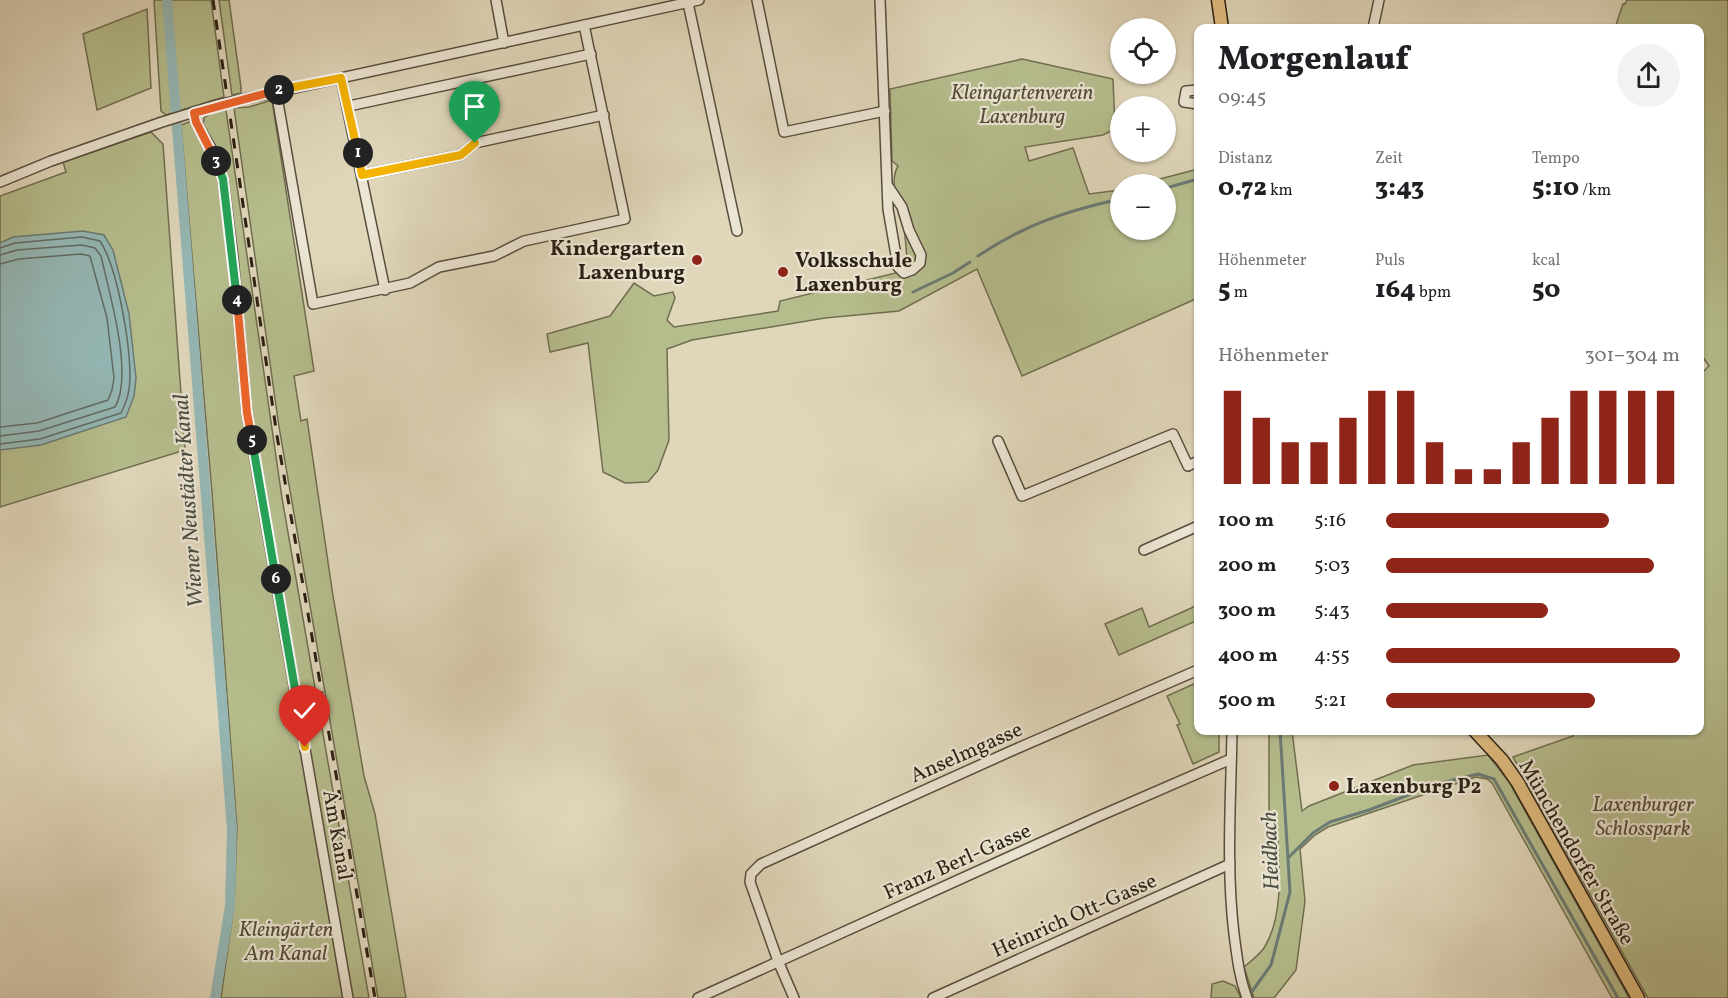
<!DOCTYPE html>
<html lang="de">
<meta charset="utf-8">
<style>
body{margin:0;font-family:Vollkorn,serif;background:#f2f2f2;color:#202124;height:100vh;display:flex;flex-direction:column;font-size:22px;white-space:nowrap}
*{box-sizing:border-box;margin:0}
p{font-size:20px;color:#757577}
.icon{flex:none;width:33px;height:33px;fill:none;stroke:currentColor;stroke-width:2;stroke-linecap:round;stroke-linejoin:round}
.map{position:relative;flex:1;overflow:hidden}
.details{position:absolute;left:1194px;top:24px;width:510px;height:711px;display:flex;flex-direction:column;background:#fff;border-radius:12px;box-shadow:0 2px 4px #0004}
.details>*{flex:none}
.buttons{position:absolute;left:1110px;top:18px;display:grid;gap:12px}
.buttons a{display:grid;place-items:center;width:66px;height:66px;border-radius:50%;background:#fff;box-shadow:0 2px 4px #0004;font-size:30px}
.pin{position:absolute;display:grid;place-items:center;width:51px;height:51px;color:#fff;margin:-62px -26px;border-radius:50% 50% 50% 0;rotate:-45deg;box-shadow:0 0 6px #0007}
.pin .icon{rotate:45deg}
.km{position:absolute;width:30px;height:30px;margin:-15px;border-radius:50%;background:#222;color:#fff;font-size:16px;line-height:30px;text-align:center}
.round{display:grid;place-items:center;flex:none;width:63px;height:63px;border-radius:32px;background:#f2f2f2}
.head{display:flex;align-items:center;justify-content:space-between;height:102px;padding:0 24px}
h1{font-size:33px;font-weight:800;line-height:45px}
.figures{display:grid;grid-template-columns:repeat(3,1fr);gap:9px;height:102px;padding:6px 24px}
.figures div{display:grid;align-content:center}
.figures b{font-size:26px;font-weight:800}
.figures small{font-size:16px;font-weight:400}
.figures p{font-size:16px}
.chart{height:168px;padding:12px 24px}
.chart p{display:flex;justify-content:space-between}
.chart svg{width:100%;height:108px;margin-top:6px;stroke:#8f2418;stroke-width:6}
ul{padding:0 24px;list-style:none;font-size:20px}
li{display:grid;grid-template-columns:96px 72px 1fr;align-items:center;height:45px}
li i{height:15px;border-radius:8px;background:#8f2418}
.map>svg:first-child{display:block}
</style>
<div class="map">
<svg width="1728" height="998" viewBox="0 0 1728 998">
<rect width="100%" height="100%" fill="#e0d7bb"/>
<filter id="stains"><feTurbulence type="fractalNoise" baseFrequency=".00333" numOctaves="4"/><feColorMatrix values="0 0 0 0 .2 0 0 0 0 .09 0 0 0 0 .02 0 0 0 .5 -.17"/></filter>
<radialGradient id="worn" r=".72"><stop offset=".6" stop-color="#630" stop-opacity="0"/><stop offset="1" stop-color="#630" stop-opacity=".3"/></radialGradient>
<g fill="#b6bd8d" stroke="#706e50" stroke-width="1.5">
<path d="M 154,0 L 211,0 L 224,97 L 166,115 L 161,111 Z"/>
<path d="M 219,0 L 229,0 L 241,87 L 241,93 L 232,95 Z"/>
<path d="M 1627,0 L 1728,0 L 1728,998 L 1648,998 L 1513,757 L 1573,736 L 1572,731 L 1700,730 L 1700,375 L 1709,366 L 1700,353 L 1700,28 L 1615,28 L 1623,4 L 1625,4 Z"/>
<path d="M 147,9 L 151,88 L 97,110 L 83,34 Z"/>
<path d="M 1022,59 L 1113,79 L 1115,129 L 1103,135 L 1025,147 L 1029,161 L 1073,148 L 1089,194 L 1120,190 L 1120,230 L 1166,230 L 1166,184 L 1141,184 L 1198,169 L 1198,298 L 1022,376 L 977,269 L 899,311 L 825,318 L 692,340 L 667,349 L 669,440 L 658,470 L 648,482 L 625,483 L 603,472 L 588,343 L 550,352 L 547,334 L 610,316 L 634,283 L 654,296 L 673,292 L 675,298 L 667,320 L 674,327 L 778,311 L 780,301 L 908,270 C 906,253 906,234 902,217 C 898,201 889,181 898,166 L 892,161 L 890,89 Z"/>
<path d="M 272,100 L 314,371 L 294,376 L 301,421 L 307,419 L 333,596 L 364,776 L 375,814 L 406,998 L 378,998 L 279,427 L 234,108 L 249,107 Z"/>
<path d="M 226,110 L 282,498 L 369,998 L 221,998 L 234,905 L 237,828 L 212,493 L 181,125 L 192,121 L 203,127 L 204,118 L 212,112 Z"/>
<path d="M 151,132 L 163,144 L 185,450 L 0,507 L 0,196 L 66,172 L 63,162 Z"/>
<path d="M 1198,605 L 1198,620 L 1119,655 L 1105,624 L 1142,608 L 1149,627 Z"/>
<path d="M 1198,682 L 1198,730 L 1219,731 L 1219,752 L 1193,764 L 1177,725 L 1180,724 L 1167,696 Z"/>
<path d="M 1269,731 L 1292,731 L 1302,811 L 1309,806 L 1413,765 L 1488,755 L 1509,782 L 1629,998 L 1612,998 L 1492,783 L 1487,779 L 1476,777 L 1328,827 L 1315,835 L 1300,849 L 1305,901 L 1296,970 L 1274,998 L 1254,998 L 1244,967 C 1251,961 1259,955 1264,948 C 1286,913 1278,859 1277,819 L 1269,819 Z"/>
<path d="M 1223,981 L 1235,986 L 1241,998 L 1211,998 L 1212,984 Z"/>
</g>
<path fill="#95b8b6" stroke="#6a7b75" stroke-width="1.5" d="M 83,231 L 104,235 L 113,250 L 129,314 L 136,378 L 134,396 L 126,417 L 41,445 L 0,450 L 0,243 L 13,237 Z"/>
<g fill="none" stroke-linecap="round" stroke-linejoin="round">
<g stroke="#606c64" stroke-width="1.5">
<path d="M 0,248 L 15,243 L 82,237 L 100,241 C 118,268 130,344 130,377 C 130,389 127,402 121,413 L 40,439 L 0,444"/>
<path d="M 0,255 L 17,250 L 82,245 L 95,248 L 101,256 C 109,292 134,375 115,407 L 39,431 L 0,436"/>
<path d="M 0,264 L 19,259 L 81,254 L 90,256 L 107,318 L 114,378 L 112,390 L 108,400 L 37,423 L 0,427"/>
</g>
<g stroke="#6a7b75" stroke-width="3">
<path d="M 1166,188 L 1198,179"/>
<path d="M 978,256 C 1024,225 1066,211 1120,199"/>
<path d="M 913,292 L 953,273 L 970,262"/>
<path d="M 1289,857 L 1313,833 L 1330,822 L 1369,810 L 1437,784 L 1478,774 L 1494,779 L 1618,998"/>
<path d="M 1248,997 L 1271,965 L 1290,892 L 1280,730"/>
</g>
<path stroke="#95b8b6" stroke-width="10" d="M 167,0 L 232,829 L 230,906 L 215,998"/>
<g stroke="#584d3d" stroke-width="12">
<g id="minor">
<path d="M 496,0 L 504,43"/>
<path d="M 757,0 L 784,132 L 885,111"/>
<path d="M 880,0 L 888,209 L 898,267 L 904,273 L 912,270 L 920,263 L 921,255 L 909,230 L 902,207 L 888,186"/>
<path d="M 688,3 L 737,231"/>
<path d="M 1373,28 L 1379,0"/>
<path d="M 341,78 L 385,290"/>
<path d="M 1198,90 L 1186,91 L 1184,102 L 1198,104"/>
<path d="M 276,91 L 313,304 L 410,283 L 439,267 L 494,256 L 524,241 L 625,219 L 584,25"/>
<path d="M 349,106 L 591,54"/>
<path d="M 194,113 L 196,122 L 213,152 L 223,179 L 233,258 L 247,413 L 348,998"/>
<path d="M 362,175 L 461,155 L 475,143 L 604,115"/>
<path d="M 0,182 L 51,161 L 162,122 L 217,105 L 699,0"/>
<path d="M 998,441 L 1022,496 L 1173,434 L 1188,466 L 1198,461"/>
<path d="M 1144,550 L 1198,526"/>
<path d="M 1232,730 C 1231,798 1226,867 1234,934 C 1237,956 1239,977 1247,998"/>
<path d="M 698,998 L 1095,818 L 1231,759"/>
<path d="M 794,998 L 778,961 L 750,882 L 751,874 L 761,864 L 1009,752 L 1198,670"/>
<path d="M 933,998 L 1230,864"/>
</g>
</g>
<g stroke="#2a1f13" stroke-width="15">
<g id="major">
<path d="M 1218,0 L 1222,28"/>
<path d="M 1474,730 L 1502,760 L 1518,783 L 1638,998"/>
</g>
</g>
<use href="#minor" stroke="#ebe5d3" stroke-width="9"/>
<use href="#major" stroke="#e0bc7e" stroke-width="12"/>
<path stroke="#2a1f13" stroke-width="3" stroke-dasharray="10 10" stroke-linecap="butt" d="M 213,0 L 277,436 L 375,998"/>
</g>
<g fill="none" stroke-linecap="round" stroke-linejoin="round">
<g stroke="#fff" stroke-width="12">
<path id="split-1" d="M 358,153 L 362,175 L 461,155 L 475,143"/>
</g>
<g stroke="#fff" stroke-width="12">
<path id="split-2" d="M 279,90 L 341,78 L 358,153"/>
</g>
<g stroke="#fff" stroke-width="12">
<path id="split-3" d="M 216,161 L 196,122 L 194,113 L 279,90"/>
</g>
<g stroke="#fff" stroke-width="12">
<path id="split-4" d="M 216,161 L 223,179 L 237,300"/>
</g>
<g stroke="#fff" stroke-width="12">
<path id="split-5" d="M 237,300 L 247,413 L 252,440"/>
</g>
<g stroke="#fff" stroke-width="12">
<path id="split-6" d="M 252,440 L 276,579"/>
</g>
<g stroke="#fff" stroke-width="12">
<path id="split-7" d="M 276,579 L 300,718"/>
</g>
<g stroke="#fff" stroke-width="12">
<path id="split-8" d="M 300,718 L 305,747"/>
</g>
<use href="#split-1" stroke="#f5b400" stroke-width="8"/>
<use href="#split-2" stroke="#f5b400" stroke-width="8"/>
<use href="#split-3" stroke="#f0652b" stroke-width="8"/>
<use href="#split-4" stroke="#22a559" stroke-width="8"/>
<use href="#split-5" stroke="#f0652b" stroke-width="8"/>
<use href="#split-6" stroke="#22a559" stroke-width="8"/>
<use href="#split-7" stroke="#22a559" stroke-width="8"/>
<use href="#split-8" stroke="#f5b400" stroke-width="8"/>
</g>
<g fill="#8f2418" stroke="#ebe5d3" stroke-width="2">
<circle cx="697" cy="260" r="6"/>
<circle cx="783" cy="272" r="6"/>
<circle cx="1334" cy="786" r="6"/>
</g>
<g text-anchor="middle" stroke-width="4.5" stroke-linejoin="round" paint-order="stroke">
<g font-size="21" font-style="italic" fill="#544e38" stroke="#ebe5d3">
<text x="1022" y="99">Kleingartenverein<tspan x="1022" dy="24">Laxenburg</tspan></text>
<text x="1643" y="811">Laxenburger<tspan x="1643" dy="24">Schlosspark</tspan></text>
<text x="286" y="936">Kleingärten<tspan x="286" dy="24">Am Kanal</tspan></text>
</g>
<g font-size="21" font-weight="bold" fill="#2a1f13" stroke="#ebe5d3" text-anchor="start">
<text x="685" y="255" text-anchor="end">Kindergarten<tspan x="685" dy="24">Laxenburg</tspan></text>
<text x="795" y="267">Volksschule<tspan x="795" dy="24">Laxenburg</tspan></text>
<text x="1346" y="793">Laxenburg P2</text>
</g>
<g font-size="21" fill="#2a1f13" stroke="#ebe5d3">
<text transform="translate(966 752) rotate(-24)" y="7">Anselmgasse</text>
<text transform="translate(338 835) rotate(80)" y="7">Am Kanal</text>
<text transform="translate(1577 852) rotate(60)" y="7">Münchendorfer Straße</text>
<text transform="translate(957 861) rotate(-24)" y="7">Franz Berl-Gasse</text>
<text transform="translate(1074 915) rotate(-24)" y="7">Heinrich Ott-Gasse</text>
</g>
<g font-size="22" font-style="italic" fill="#4a4d44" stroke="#ebe5d3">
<text transform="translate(187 501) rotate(-94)" y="8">Wiener Neustädter Kanal</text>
<text transform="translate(1269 851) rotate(-92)" y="8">Heidbach</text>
</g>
</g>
<rect width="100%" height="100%" filter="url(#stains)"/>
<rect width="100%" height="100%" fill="url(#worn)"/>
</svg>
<div class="buttons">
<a><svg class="icon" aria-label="locate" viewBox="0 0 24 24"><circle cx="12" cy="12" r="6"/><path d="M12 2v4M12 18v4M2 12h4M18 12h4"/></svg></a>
<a>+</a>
<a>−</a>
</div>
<div class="pin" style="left:475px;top:143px;background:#1e9e55"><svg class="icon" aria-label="arrive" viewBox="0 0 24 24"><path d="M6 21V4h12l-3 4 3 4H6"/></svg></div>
<div class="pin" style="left:305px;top:747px;background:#d93025"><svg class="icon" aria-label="check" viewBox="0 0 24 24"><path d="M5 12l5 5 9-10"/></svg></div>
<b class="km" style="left:358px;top:153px">1</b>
<b class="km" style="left:279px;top:90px">2</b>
<b class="km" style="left:216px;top:161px">3</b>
<b class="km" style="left:237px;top:300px">4</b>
<b class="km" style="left:252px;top:440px">5</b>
<b class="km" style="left:276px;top:579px">6</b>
<section class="details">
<div class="head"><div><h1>Morgenlauf</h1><p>09:45</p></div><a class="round"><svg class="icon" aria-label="share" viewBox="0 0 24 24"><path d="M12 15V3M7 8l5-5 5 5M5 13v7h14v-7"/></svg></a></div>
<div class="figures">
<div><p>Distanz</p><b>0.72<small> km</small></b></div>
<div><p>Zeit</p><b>3:43</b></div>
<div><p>Tempo</p><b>5:10<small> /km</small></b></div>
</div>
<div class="figures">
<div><p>Höhenmeter</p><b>5<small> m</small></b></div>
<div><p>Puls</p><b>164<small> bpm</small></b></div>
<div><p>kcal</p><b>50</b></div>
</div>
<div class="chart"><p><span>Höhenmeter</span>301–304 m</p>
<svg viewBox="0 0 160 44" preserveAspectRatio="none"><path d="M5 44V6M15 44V17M25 44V27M35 44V27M45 44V17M55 44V6M65 44V6M75 44V27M85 44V38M95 44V38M105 44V27M115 44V17M125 44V6M135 44V6M145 44V6M155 44V6"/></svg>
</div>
<ul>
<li><b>100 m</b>5:16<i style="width:76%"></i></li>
<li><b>200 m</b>5:03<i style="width:91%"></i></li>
<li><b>300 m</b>5:43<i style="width:55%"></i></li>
<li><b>400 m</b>4:55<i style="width:100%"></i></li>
<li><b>500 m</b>5:21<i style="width:71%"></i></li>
</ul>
</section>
</div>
